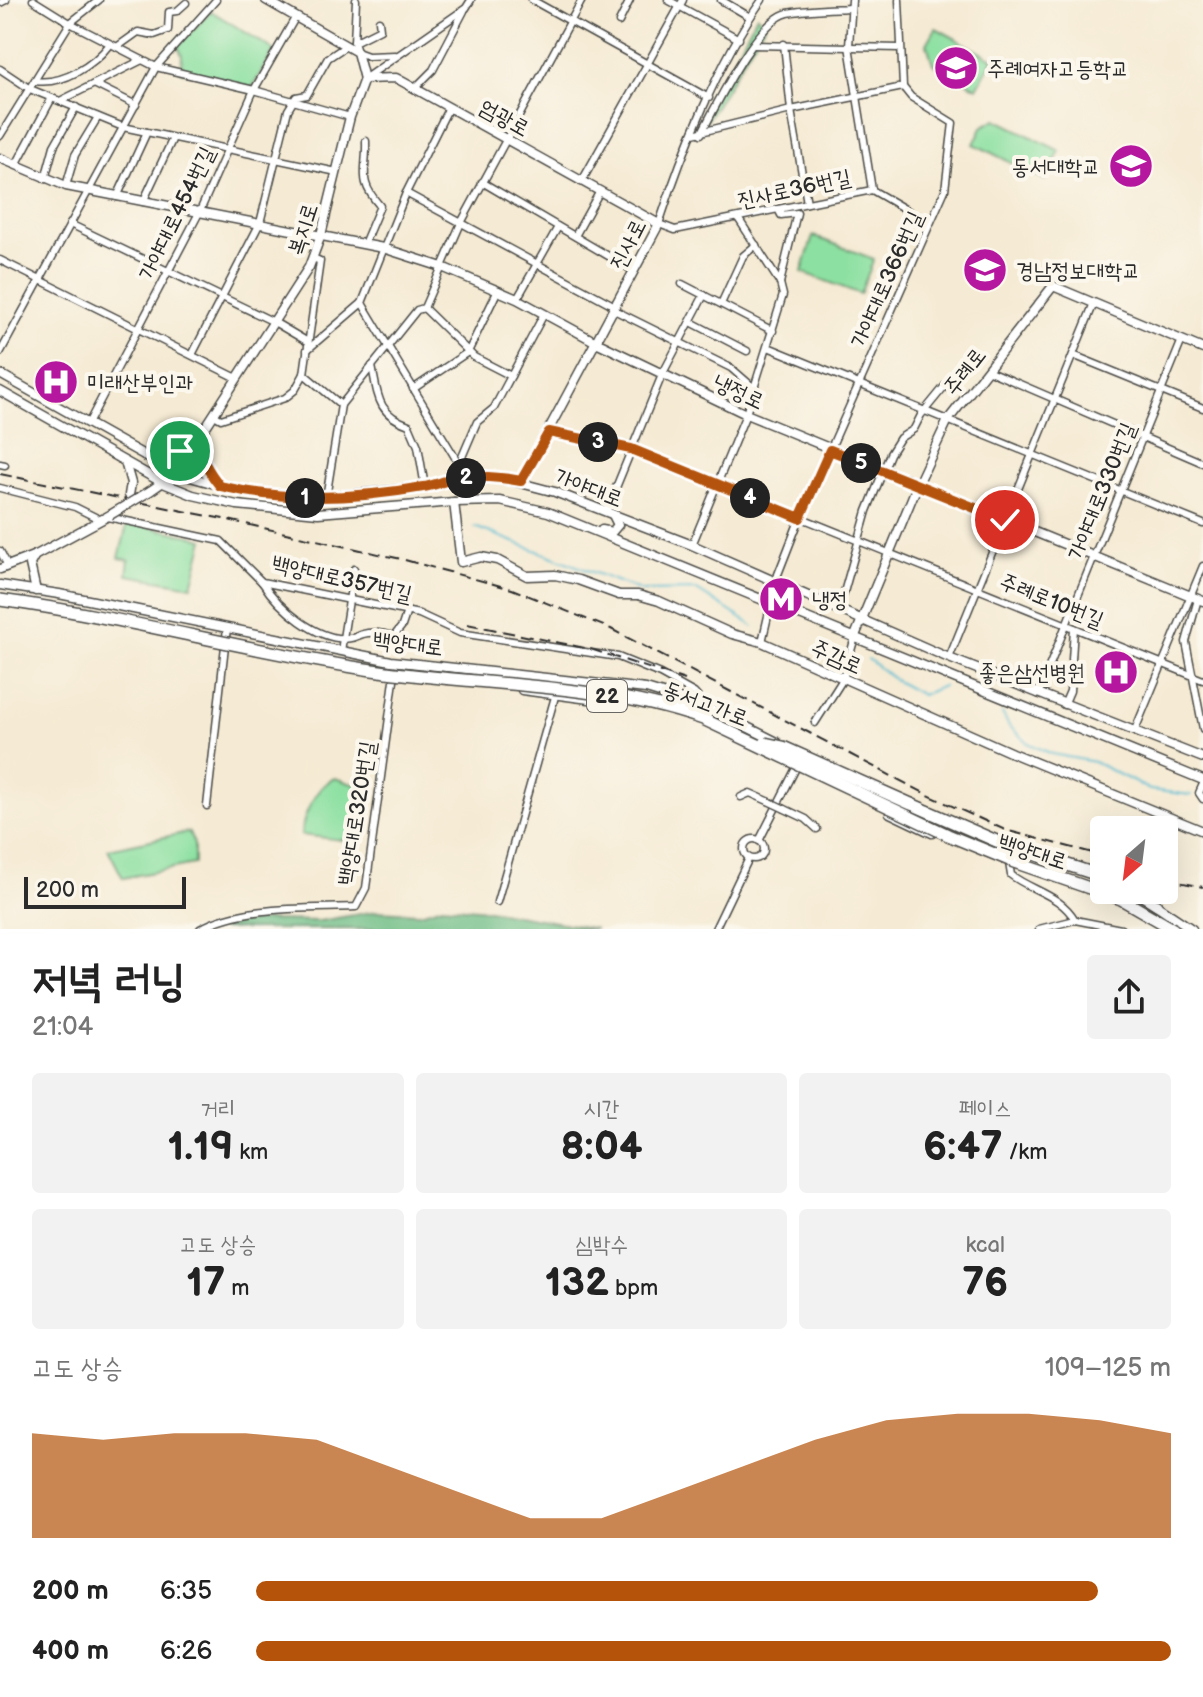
<!DOCTYPE html>
<html lang="ko">
<meta charset="utf-8">
<style>
body{margin:0;font-family:"Balsamiq Sans","Poor Story",sans-serif;background:#f2f2f2;color:#222;height:100vh;display:flex;flex-direction:column;font-size:30px;white-space:nowrap}
*{box-sizing:border-box;margin:0}
p{font-size:26px;color:#767676}
.icon{flex:none;width:44px;height:44px;fill:none;stroke:currentColor;stroke-width:2;stroke-linecap:round;stroke-linejoin:round}
.map{position:relative;height:929px;overflow:hidden}
.drawer{display:flex;flex-direction:column;background:#fff;flex:1}
.drawer>*{flex:none}
.needle{width:52px;rotate:208deg}
.fabs{position:absolute;left:1090px;top:816px;display:grid;gap:16px}
.fabs a{display:grid;place-items:center;width:88px;height:88px;border-radius:8px;background:#fff;box-shadow:0 8px 32px #0002;font-size:40px}
.scale{position:absolute;left:24px;bottom:20px;width:162px;box-sizing:border-box;padding-left:8px;border:4px solid #2b2b2b;border-top:0;font-size:22px;line-height:28px;white-space:nowrap;color:#2b2b2b;-webkit-text-stroke:6px #fbf7ec;paint-order:stroke}
.pin{position:absolute;display:grid;place-items:center;width:68px;height:68px;color:#fff;margin:-34px;border:4px solid #fff;border-radius:50%;box-shadow:0 2px 8px #0007}
.km{position:absolute;width:40px;height:40px;margin:-20px;border-radius:50%;background:#222;color:#fff;font-size:22px;line-height:40px;text-align:center}
.round{display:grid;place-items:center;flex:none;width:84px;height:84px;border-radius:8px;background:#f2f2f2}
.summary{display:flex;align-items:center;justify-content:space-between;height:136px;padding:0 32px}
h1{font-size:44px;font-weight:700;line-height:60px}
.metrics{display:grid;grid-template-columns:repeat(3,1fr);gap:12px;height:136px;padding:8px 32px}
.metrics div{display:grid;align-content:center;border-radius:8px;background:#f2f2f2;text-align:center}
.metrics b{font-size:40px;font-weight:700}
.metrics small{font-size:22px;font-weight:400}
.metrics p{font-size:22px}
.chart{height:224px;padding:16px 32px}
.chart p{display:flex;justify-content:space-between}
.chart svg{width:100%;height:144px;margin-top:8px;fill:#b45309;opacity:.7}
ul{padding:0 32px;list-style:none;font-size:26px}
li{display:grid;grid-template-columns:128px 96px 1fr;align-items:center;height:60px}
li i{height:20px;border-radius:10px;background:#b45309}
.map>svg:first-child{display:block}
</style>
<div class="map">
<svg width="1203" height="929" viewBox="0 0 1203 929">
<rect width="100%" height="100%" fill="#fbf7ec"/>
<filter id="ink" filterUnits="userSpaceOnUse"><feTurbulence type="fractalNoise" baseFrequency=".0125" numOctaves="2"/><feDisplacementMap in="SourceGraphic" scale="16" xChannelSelector="R" yChannelSelector="G"/><feConvolveMatrix kernelMatrix="1 2 1 2 8 2 1 2 1" color-interpolation-filters="sRGB"/></filter>
<filter id="wash" filterUnits="userSpaceOnUse"><feTurbulence type="fractalNoise" baseFrequency=".006" numOctaves="4" result="noise"/><feDisplacementMap in="SourceGraphic" scale="32" xChannelSelector="R" yChannelSelector="G"/><feGaussianBlur stdDeviation="1.8" result="paint"/><feColorMatrix in="noise" values="0 0 0 0 0 0 0 0 0 0 0 0 0 0 0 0 0 1.4 0 .05"/><feComposite in="paint" operator="in"/></filter>
<g filter="url(#wash)">
<rect width="100%" height="100%" fill="#f5ead3"/>
<g fill="#8ce0a1" stroke="#5c8666" stroke-width="2">
<path d="M 211,11 L 274,50 L 252,88 L 181,71 L 182,55 L 178,46 Z"/>
<path d="M 757,15 L 765,24 L 707,120 L 704,117 Z"/>
<path d="M 936,28 L 993,59 L 977,88 L 933,64 L 927,44 Z"/>
<path d="M 996,119 L 1060,151 L 1045,180 L 974,144 L 982,127 Z"/>
<path d="M 813,236 L 874,259 L 860,294 L 802,272 Z"/>
<path d="M 127,525 L 140,525 L 204,539 L 192,586 L 127,575 L 129,560 L 119,558 Z"/>
<path d="M 335,778 L 364,788 L 365,795 L 357,842 L 301,835 C 303,816 316,785 335,778 Z"/>
<path d="M 189,832 L 194,844 L 194,864 L 123,878 L 108,849 Z"/>
</g>
<path fill="#71be87" stroke="#4e7459" stroke-width="2" d="M 442,906 L 489,910 L 596,929 L 220,929 L 235,924 L 270,920 L 319,921 L 377,911 L 420,913 Z"/>
<g fill="none" stroke-linecap="round" stroke-linejoin="round">
<g stroke="#52bad0" stroke-width="2">
<path d="M 475,527 L 642,591 L 697,590 L 753,626"/>
<path d="M 868,659 L 896,681 L 922,695 L 943,686"/>
<path d="M 1002,713 L 1009,726 L 1028,743 L 1052,754 L 1094,762 L 1150,790 L 1191,795"/>
</g>
</g>
</g>
<g filter="url(#ink)">
<g fill="none" stroke-linecap="round" stroke-linejoin="round">
<g stroke="#494844" stroke-width="9">
<g id="street">
<path d="M 33,0 L 70,23 L 156,67 L 254,90 L 350,117"/>
<path d="M 356,0 L 354,42 L 357,52 L 368,56 L 395,55"/>
<path d="M 532,0 L 709,98"/>
<path d="M 668,0 L 739,39"/>
<path d="M 721,0 L 750,17"/>
<path d="M 762,0 C 719,60 682,153 659,224 L 675,230 L 872,190 L 929,223"/>
<path d="M 852,0 L 849,46 L 872,190"/>
<path d="M 0,3 L 6,0"/>
<path d="M 619,22 L 630,0"/>
<path d="M 354,42 L 380,29 L 379,21"/>
<path d="M 784,44 L 791,110 L 807,203"/>
<path d="M 753,45 L 900,48"/>
<path d="M 117,47 L 138,32 L 154,35 L 168,30 L 169,12 L 177,11 L 186,3"/>
<path d="M 0,69 L 30,89 L 123,127 L 337,172"/>
<path d="M 364,79 L 466,8 L 471,0"/>
<path d="M 35,81 C 63,85 93,66 110,44"/>
<path d="M 94,84 L 136,105"/>
<path d="M 415,88 L 433,70 L 464,11"/>
<path d="M 60,101 L 142,60"/>
<path d="M 693,134 L 791,110 L 903,87"/>
<path d="M 701,134 C 716,106 757,20 788,13 C 808,9 831,9 851,8"/>
<path d="M 0,136 L 70,23 L 99,0"/>
<path d="M 16,165 L 52,98"/>
<path d="M 45,179 L 54,146 L 76,107"/>
<path d="M 582,181 L 683,0"/>
<path d="M 482,182 L 634,271"/>
<path d="M 66,186 L 75,155 L 98,117"/>
<path d="M 406,193 L 615,306"/>
<path d="M 117,197 L 147,132"/>
<path d="M 143,202 L 173,138"/>
<path d="M 778,209 L 781,215 L 797,213 L 780,283"/>
<path d="M 70,224 L 274,322 L 308,342"/>
<path d="M 575,236 L 600,191"/>
<path d="M 364,244 L 380,206 C 357,180 367,173 366,141"/>
<path d="M 0,260 L 237,378"/>
<path d="M 682,284 L 773,331"/>
<path d="M 517,299 L 558,227"/>
<path d="M 362,303 L 459,464 L 461,478"/>
<path d="M 721,304 L 743,256 L 756,245"/>
<path d="M 424,308 L 474,357 L 511,376"/>
<path d="M 614,310 L 731,368 L 754,388"/>
<path d="M 691,322 L 747,351"/>
<path d="M 768,347 L 1203,524"/>
<path d="M 307,350 L 362,303 L 406,193 L 449,107"/>
<path d="M 0,353 L 156,67 L 216,0"/>
<path d="M 192,355 L 260,223 L 288,110 L 296,97 L 307,95 L 328,58 L 346,46"/>
<path d="M 1073,355 L 1203,408"/>
<path d="M 372,366 C 378,396 377,414 409,425 L 418,446 L 425,487"/>
<path d="M 987,370 L 1203,463"/>
<path d="M 304,374 L 341,405"/>
<path d="M 413,389 L 468,352 L 498,290"/>
<path d="M 214,415 L 221,419 L 285,398 L 295,390 L 304,374 L 320,261 L 313,258"/>
<path d="M 88,424 L 200,211 L 254,90 L 295,18"/>
<path d="M 549,432 L 631,449 L 1203,680"/>
<path d="M 0,464 L 5,465"/>
<path d="M 459,464 L 477,422 L 494,408 L 544,314"/>
<path d="M 0,488 L 75,507 L 101,520"/>
<path d="M 326,498 L 341,405 L 417,310 L 424,308 L 461,223 L 582,0"/>
<path d="M 606,512 L 662,375 L 704,295"/>
<path d="M 108,517 L 221,541 L 262,582 L 419,614 L 460,633 L 618,657 L 660,674 L 694,693 L 706,706"/>
<path d="M 692,545 L 746,414 L 783,295 L 780,283 L 738,218"/>
<path d="M 0,551 L 8,566"/>
<path d="M 262,582 C 278,607 318,643 351,638 C 355,638 358,635 363,634 C 374,631 383,634 394,636 L 402,626 L 407,611"/>
<path d="M 775,582 L 800,518 L 945,190 L 953,123 L 911,97 L 903,87 L 899,0"/>
<path d="M 1198,599 L 1186,642 L 1203,729"/>
<path d="M 839,610 L 867,511 L 890,454 L 900,438 L 914,429 L 921,415 L 953,376"/>
<path d="M 762,642 L 771,603"/>
<path d="M 341,651 L 354,569"/>
<path d="M 949,658 L 1094,303"/>
<path d="M 1038,694 L 1182,340"/>
<path d="M 1064,705 L 1070,691 L 1074,628"/>
<path d="M 815,723 L 843,679 L 855,637"/>
<path d="M 1135,730 L 1203,566"/>
<path d="M 1203,784 L 1199,793 L 1203,799"/>
<path d="M 741,797 L 750,793 L 768,801"/>
<path d="M 207,806 L 227,628"/>
<path d="M 785,809 L 806,819 L 817,829"/>
<circle cx="754" cy="849" r="10"/>
<path d="M 759,841 L 799,762"/>
<path d="M 1009,863 L 1011,875 C 1032,891 1061,895 1075,920"/>
<path d="M 497,902 L 556,693"/>
<path d="M 200,929 C 242,905 308,909 356,907 L 366,888 L 395,673"/>
<path d="M 715,929 L 749,858"/>
<path d="M 1039,929 L 1075,920 L 1121,929"/>
</g>
</g>
<g stroke="#494844" stroke-width="11">
<g id="secondary">
<path d="M 266,0 L 357,52 L 364,79"/>
<path d="M 364,79 L 396,78 L 659,224 L 521,481"/>
<path d="M 0,158 L 66,186 L 383,248 L 442,267 L 517,299 L 596,342 L 746,414 L 1203,601"/>
<path d="M 0,374 L 176,473 L 240,491 L 318,498 L 425,487 L 452,479 L 473,477 L 501,478 L 555,492 L 692,545 L 949,658 L 1203,758"/>
<path d="M 0,391 L 163,483 L 193,495 L 237,505 L 318,513 L 454,502 L 500,501 L 548,512 L 1203,780"/>
<path d="M 198,439 C 200,457 208,471 220,486"/>
<path d="M 146,457 L 168,455 L 192,448"/>
<path d="M 125,462 L 131,483 L 129,495"/>
<path d="M 150,491 L 176,473 L 309,267 L 321,235 L 350,117 L 364,79"/>
<path d="M 454,502 L 461,562 L 481,557 L 497,560 L 527,576 L 555,575 L 578,580 L 619,595 L 638,595 L 659,601 L 732,634 L 762,642 L 1012,753 L 1203,831"/>
<path d="M 602,530 L 612,532 L 618,525 L 613,515"/>
<path d="M 35,555 L 30,564 L 36,591"/>
<path d="M 0,569 L 36,555 L 110,515"/>
<path d="M 0,585 L 59,594 L 391,661 L 646,689 L 709,708 L 777,742"/>
<path d="M 855,636 L 917,486 L 948,420 L 1053,286 L 1203,349"/>
<path d="M 522,690 L 619,703"/>
<path d="M 890,813 L 932,833"/>
<path d="M 1153,903 L 1192,929"/>
</g>
</g>
<g stroke="#494844" stroke-width="12">
<path id="primary" d="M 1137,893 L 1157,905"/>
</g>
<g stroke="#494844" stroke-width="14">
<g id="highway">
<path d="M 911,804 L 1001,843 L 1104,877"/>
<path d="M 1132,890 L 1137,893"/>
</g>
</g>
<use href="#street" stroke="#fff" stroke-width="6"/>
<use href="#secondary" stroke="#fff" stroke-width="8"/>
<use href="#primary" stroke="#fff" stroke-width="9"/>
<use href="#highway" stroke="#fff" stroke-width="11"/>
<g stroke="#2b2b2b" stroke-width="2" stroke-dasharray="12 6" stroke-linecap="butt">
<path d="M 0,474 L 228,520 L 401,559 L 512,589 L 611,629 L 926,794 L 1005,830 L 1104,856"/>
<path d="M 467,624 L 590,649 L 685,680"/>
<path d="M 1164,879 L 1203,887"/>
</g>
<g stroke="#494844" stroke-width="9" stroke-linecap="butt">
<path id="street-bridge" d="M 768,801 L 785,809"/>
</g>
<g stroke="#494844" stroke-width="11" stroke-linecap="butt">
<path id="secondary-bridge" d="M 110,515 L 150,491"/>
</g>
<g stroke="#494844" stroke-width="14" stroke-linecap="butt">
<g id="highway-bridge">
<path d="M 0,600 C 125,617 247,651 372,670 C 482,686 597,682 703,719 L 948,835 L 1014,862 L 1121,899 L 1173,929"/>
<path d="M 765,743 L 783,747 L 911,804"/>
</g>
</g>
<use href="#street-bridge" stroke="#fff" stroke-width="6"/>
<use href="#secondary-bridge" stroke="#fff" stroke-width="8"/>
<use href="#highway-bridge" stroke="#fff" stroke-width="11"/>
</g>
</g>
<g fill="none" stroke-linecap="round" stroke-linejoin="round" filter="url(#ink)">
<g stroke="#fff" stroke-width="16">
<path id="route" d="M 180,451 L 192,448 L 198,439 C 200,458 208,471 220,486 C 286,502 356,499 423,487 C 433,486 443,481 453,479 C 475,475 499,477 521,481 L 549,432 L 631,449 L 800,518 L 830,450 L 1005,520"/>
</g>
<use href="#route" stroke="#b45309" stroke-width="10"/>
</g>
<defs>
<g id="school-disc" transform="scale(2.3)"><circle r="9.5" fill="#b5179e" stroke="#fbf7ec"/><path d="M0-5L7-2L0 1L-7-2ZM-4 1L0 2.5L4 1V4Q0 6-4 4Z" fill="#fff"/></g>
<g id="university-disc" transform="scale(2.3)"><circle r="9.5" fill="#b5179e" stroke="#fbf7ec"/><path d="M0-5L7-2L0 1L-7-2ZM-4 1L0 2.5L4 1V4Q0 6-4 4Z" fill="#fff"/></g>
<g id="hospital-disc" transform="scale(2.3)"><circle r="9.5" fill="#b5179e" stroke="#fbf7ec"/><path d="M-5-5h3v3.5h4V-5h3V5h-3V1.5h-4V5h-3Z" fill="#fff"/></g>
<g id="metro-disc" transform="scale(2.3)"><circle r="9.5" fill="#b5179e" stroke="#fbf7ec"/><path d="M-5.5 5V-5H-3L0 0L3-5H5.5V5H3V-.5L0 4L-3-.5V5Z" fill="#fff"/></g>
</defs>
<g fill-rule="evenodd">
<use href="#school-disc" x="956" y="68"/>
<use href="#university-disc" x="1131" y="166"/>
<use href="#university-disc" x="985" y="270"/>
<use href="#hospital-disc" x="56" y="382"/>
<use href="#metro-disc" x="781" y="599"/>
<use href="#hospital-disc" x="1116" y="672"/>
</g>
<g text-anchor="middle" stroke-width="8" stroke-linejoin="round" paint-order="stroke">
<rect fill="#fbf7ec" stroke="#696865" stroke-width="2" x="587" y="680" width="40" height="32" rx="6"/>
<g font-size="20" font-weight="bold" fill="#2b2b2b">
<text x="607" y="703">22</text>
</g>
<g font-size="22" fill="#2b2b2b" stroke="#fbf7ec" text-anchor="start">
<text x="987" y="76">주례여자고등학교</text>
<text x="1100" y="174" text-anchor="end">동서대학교</text>
<text x="1016" y="278">경남정보대학교</text>
<text x="87" y="390">미래산부인과</text>
<text x="812" y="607">냉정</text>
<text x="1085" y="680" text-anchor="end">좋은삼선병원</text>
</g>
<g font-size="22" fill="#2b2b2b" stroke="#fbf7ec">
<text transform="translate(505 117) rotate(29)" y="8">엄광로</text>
<text transform="translate(794 188) rotate(-12)" y="8">진사로36번길</text>
<text transform="translate(176 213) rotate(-64)" y="8">가야대로454번길</text>
<text transform="translate(302 229) rotate(-72)" y="8">복지로</text>
<text transform="translate(627 244) rotate(-63)" y="8">진사로</text>
<text transform="translate(886 279) rotate(-66)" y="8">가야대로366번길</text>
<text transform="translate(964 371) rotate(-52)" y="8">주례로</text>
<text transform="translate(739 391) rotate(25)" y="8">냉정로</text>
<text transform="translate(589 487) rotate(21)" y="8">가야대로</text>
<text transform="translate(1101 491) rotate(-68)" y="8">가야대로330번길</text>
<text transform="translate(342 578) rotate(13)" y="8">백양대로357번길</text>
<text transform="translate(1052 600) rotate(22)" y="8">주례로10번길</text>
<text transform="translate(408 643) rotate(7)" y="8">백양대로</text>
<text transform="translate(837 656) rotate(24)" y="8">주감로</text>
<text transform="translate(706 703) rotate(21)" y="8">동서고가로</text>
<text transform="translate(356 813) rotate(-81)" y="8">백양대로320번길</text>
<text transform="translate(1033 851) rotate(18)" y="8">백양대로</text>
</g>
</g>
</svg>
<div class="fabs">
<a><svg class="needle" viewBox="-14 -14 28 28"><path d="M0-13l5 13h-10z" fill="#e53935"/><path d="M0 13l5-13h-10z" fill="#767676"/></svg></a>
</div>
<div class="scale">200 m</div>
<div class="pin" style="left:180px;top:451px;background:#1e9e55"><svg class="icon" aria-label="arrive" viewBox="0 0 24 24"><path d="M6 21V4h12l-3 4 3 4H6"/></svg></div>
<div class="pin" style="left:1005px;top:520px;background:#d93025"><svg class="icon" aria-label="check" viewBox="0 0 24 24"><path d="M5 12l5 5 9-10"/></svg></div>
<b class="km" style="left:305px;top:498px">1</b>
<b class="km" style="left:466px;top:478px">2</b>
<b class="km" style="left:598px;top:442px">3</b>
<b class="km" style="left:750px;top:498px">4</b>
<b class="km" style="left:861px;top:463px">5</b>
</div>
<section class="drawer">
<div class="summary"><div><h1>저녁 러닝</h1><p>21:04</p></div><a class="round"><svg class="icon" aria-label="share" viewBox="0 0 24 24"><path d="M12 15V3M7 8l5-5 5 5M5 13v7h14v-7"/></svg></a></div>
<div class="metrics">
<div><p>거리</p><b>1.19<small> km</small></b></div>
<div><p>시간</p><b>8:04</b></div>
<div><p>페이스</p><b>6:47<small> /km</small></b></div>
</div>
<div class="metrics">
<div><p>고도 상승</p><b>17<small> m</small></b></div>
<div><p>심박수</p><b>132<small> bpm</small></b></div>
<div><p>kcal</p><b>76</b></div>
</div>
<div class="chart"><p><span>고도 상승</span>109–125 m</p>
<svg viewBox="0 0 160 44" preserveAspectRatio="none"><path d="M0 44V12L10 14L20 12L30 12L40 14L50 22L60 30L70 38L80 38L90 30L100 22L110 14L120 8L130 6L140 6L150 8L160 12V44z"/></svg>
</div>
<ul>
<li><b>200 m</b>6:35<i style="width:92%"></i></li>
<li><b>400 m</b>6:26<i style="width:100%"></i></li>
</ul>
</section>
